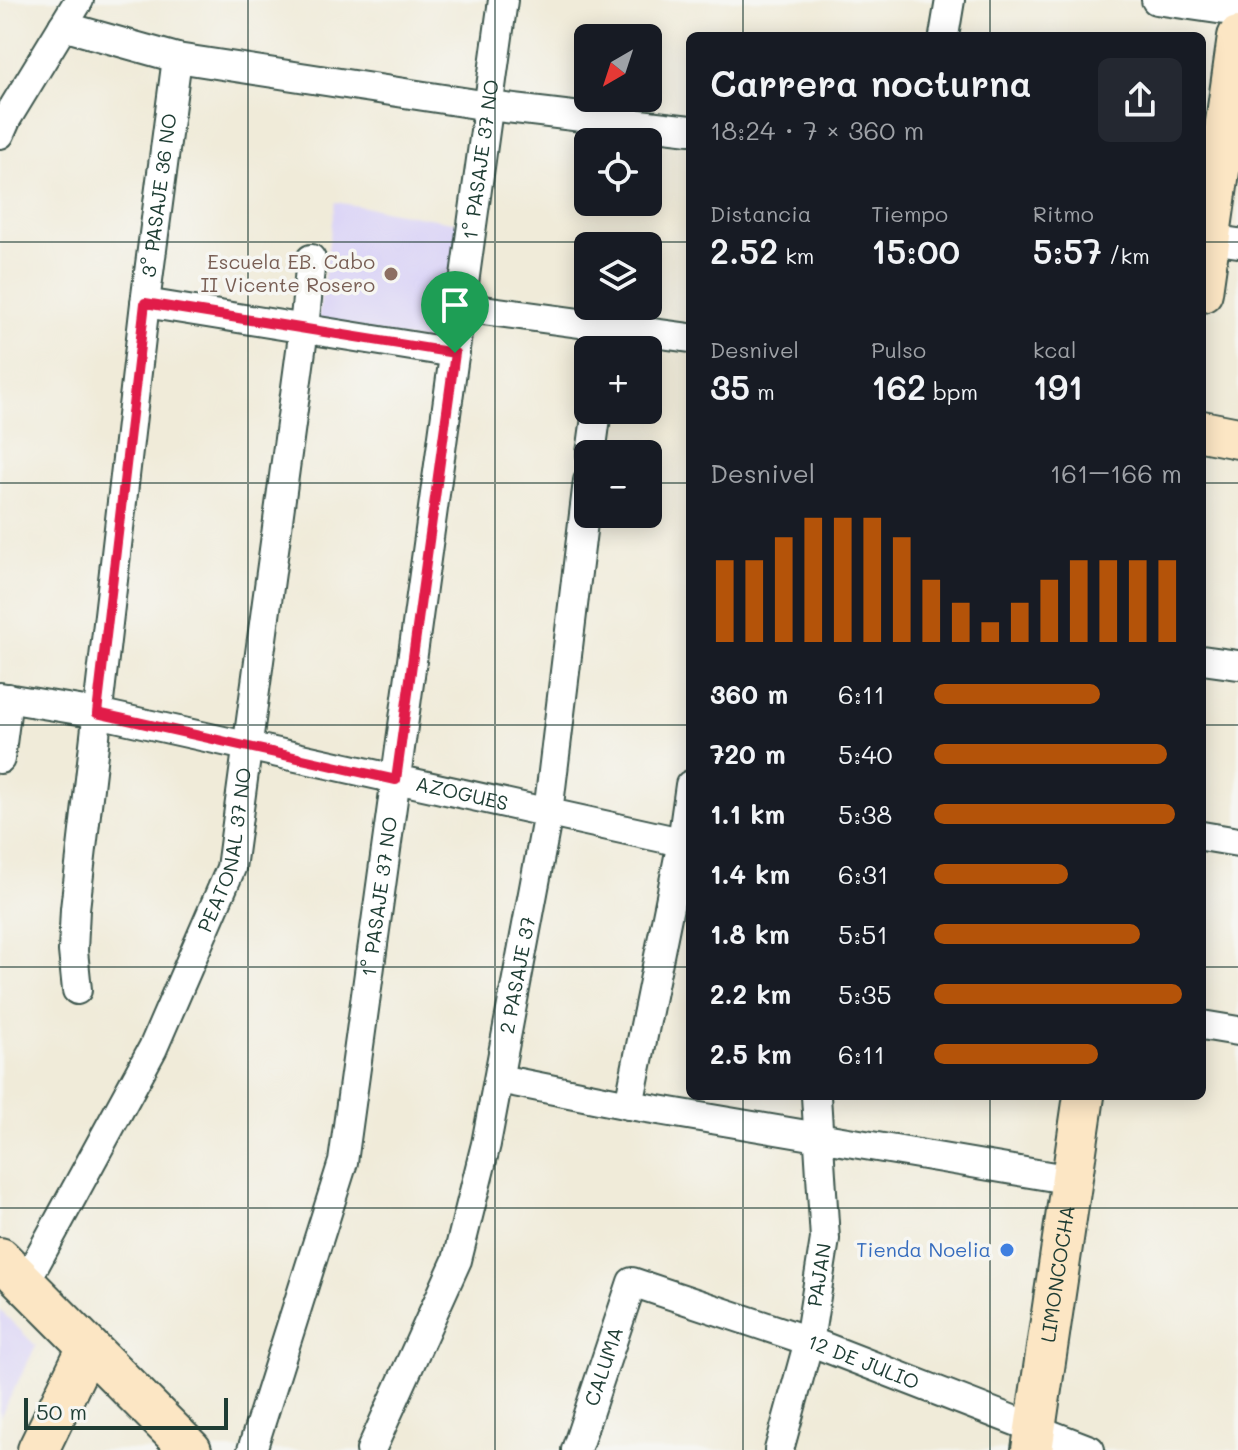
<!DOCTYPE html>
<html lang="es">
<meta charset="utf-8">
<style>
body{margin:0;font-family:Mali,sans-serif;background:#242831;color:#f1f3f6;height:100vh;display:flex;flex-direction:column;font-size:30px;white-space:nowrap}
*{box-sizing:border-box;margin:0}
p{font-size:26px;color:#9ea1a6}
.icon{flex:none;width:44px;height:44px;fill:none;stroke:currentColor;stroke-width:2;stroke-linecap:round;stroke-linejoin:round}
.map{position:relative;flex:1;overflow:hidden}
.drawer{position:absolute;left:686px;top:32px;width:520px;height:1068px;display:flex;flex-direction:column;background:#171b24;border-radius:12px;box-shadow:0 4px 20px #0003}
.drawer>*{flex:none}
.needle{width:52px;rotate:219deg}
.fabs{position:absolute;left:574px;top:24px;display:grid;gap:16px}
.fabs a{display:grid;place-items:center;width:88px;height:88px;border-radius:12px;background:#171b24;box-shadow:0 4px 20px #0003;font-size:40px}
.scale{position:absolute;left:24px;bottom:20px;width:204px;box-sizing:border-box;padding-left:8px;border:4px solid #1f3d34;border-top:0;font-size:22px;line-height:28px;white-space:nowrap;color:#1f3d34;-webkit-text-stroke:6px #f6f6f2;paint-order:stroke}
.pin{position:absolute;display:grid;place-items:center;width:68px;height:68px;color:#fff;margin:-82px -34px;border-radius:50% 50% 50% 0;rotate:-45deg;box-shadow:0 0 8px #0007}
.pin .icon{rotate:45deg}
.round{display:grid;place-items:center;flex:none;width:84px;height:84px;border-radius:12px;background:#242831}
.head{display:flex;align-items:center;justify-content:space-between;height:136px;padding:0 24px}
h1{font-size:36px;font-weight:600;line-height:60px}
.figures{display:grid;grid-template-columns:repeat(3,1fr);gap:12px;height:136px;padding:8px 24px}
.figures div{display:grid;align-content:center}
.figures b{font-size:34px;font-weight:600}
.figures small{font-size:22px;font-weight:400}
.figures p{font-size:22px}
.chart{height:224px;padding:16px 24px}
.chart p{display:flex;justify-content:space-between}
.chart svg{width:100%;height:144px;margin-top:8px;stroke:#b45309;stroke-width:6}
ul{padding:0 24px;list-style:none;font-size:26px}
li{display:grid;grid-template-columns:128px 96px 1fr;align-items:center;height:60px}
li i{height:20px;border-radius:10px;background:#b45309}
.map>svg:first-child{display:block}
</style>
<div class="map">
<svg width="1238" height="1450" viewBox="0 0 1238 1450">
<rect width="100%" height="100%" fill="#f6f6f2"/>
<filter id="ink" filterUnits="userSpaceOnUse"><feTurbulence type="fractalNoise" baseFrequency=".0125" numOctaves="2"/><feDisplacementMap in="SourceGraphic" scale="16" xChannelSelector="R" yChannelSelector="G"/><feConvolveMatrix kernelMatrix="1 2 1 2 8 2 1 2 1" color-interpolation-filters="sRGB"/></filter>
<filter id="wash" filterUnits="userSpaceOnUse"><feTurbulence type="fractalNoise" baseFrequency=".006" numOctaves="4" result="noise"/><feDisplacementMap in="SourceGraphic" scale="32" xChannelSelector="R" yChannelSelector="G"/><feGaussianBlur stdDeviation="1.8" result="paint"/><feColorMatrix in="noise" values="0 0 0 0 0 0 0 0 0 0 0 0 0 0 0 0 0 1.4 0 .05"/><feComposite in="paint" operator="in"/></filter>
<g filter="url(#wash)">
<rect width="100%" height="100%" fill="#f0ebd9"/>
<g fill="#dcd5f6">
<path d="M 335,202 L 464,224 L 448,344 L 317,325 Z"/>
<path d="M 0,1310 L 36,1346 L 0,1417 Z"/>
</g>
</g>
<g filter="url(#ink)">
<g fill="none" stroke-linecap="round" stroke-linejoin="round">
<g stroke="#3e574d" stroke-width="32">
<g id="street">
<path d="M 1156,0 L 1238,12"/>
<path d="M 63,26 L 177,58 L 489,106 L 690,130"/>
<path d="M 944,36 L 950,0"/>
<path d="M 0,134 L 7,118 L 79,0"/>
<path d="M 1209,239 L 1238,243"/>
<path d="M 145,303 L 455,353"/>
<path d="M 461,307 L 690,338"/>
<path d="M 591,454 L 597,410"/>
<path d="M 1202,660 L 1238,665"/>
<path id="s1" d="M 0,697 L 97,713 L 690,844"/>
<path d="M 0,759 L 8,698"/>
<path d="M 1202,836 L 1238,842"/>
<path id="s2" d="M 77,990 L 73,951 L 75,909 L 145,303 L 177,58"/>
<path d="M 1202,1025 L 1238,1031"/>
<path d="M 499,1079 L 629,1105 L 1072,1180"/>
<path d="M 629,1105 L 682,842 L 690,785"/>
<path id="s3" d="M 25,1283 L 153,1048 L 231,868 L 304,328 L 311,259"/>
<path id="s4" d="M 252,1450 L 343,1162 L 503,0"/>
<path id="s5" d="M 371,1450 L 457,1260 L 486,1144 L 548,813 L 588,481"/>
<path id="s6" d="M 576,1450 L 632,1282 L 809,1341 L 1090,1450"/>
<path id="s7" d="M 779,1450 L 809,1341 L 825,1239 L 816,1096"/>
</g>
</g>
<g stroke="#3e574d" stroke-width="44">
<g id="secondary">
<path d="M 1202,292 L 1238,37"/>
<path d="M 1202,431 L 1238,438"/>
<path d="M 0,1258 L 191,1450"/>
<path d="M 38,1450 L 88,1347"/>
<path id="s8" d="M 1032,1450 L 1084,1096"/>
</g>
</g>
<use href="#street" stroke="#fff" stroke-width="28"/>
<use href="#secondary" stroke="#fce6c4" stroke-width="40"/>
</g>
</g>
<g fill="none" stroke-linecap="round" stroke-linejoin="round" filter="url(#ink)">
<g stroke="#fff" stroke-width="16">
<path id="route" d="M 145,303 L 455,353 L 396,780 L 97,713 Z"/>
</g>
<use href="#route" stroke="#e11d48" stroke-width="10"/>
</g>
<path fill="none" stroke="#1f3d34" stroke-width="2" stroke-opacity="0.55" d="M 248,0 L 248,1450M 495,0 L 495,1450M 743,0 L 743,36M 990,0 L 990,36M 0,242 L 690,242M 1202,242 L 1238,242M 0,483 L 588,483M 648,483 L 690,483M 1202,483 L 1238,483M 0,725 L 690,725M 1202,725 L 1238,725M 0,967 L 690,967M 1202,967 L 1238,967M 743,1096 L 743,1450M 990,1096 L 990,1450M 0,1208 L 1238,1208"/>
<circle fill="#8d6e63" stroke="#f6f6f2" stroke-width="3" cx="391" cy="274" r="8"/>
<circle fill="#3f7fe0" stroke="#f6f6f2" stroke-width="3" cx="1007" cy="1250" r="8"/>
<g text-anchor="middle" stroke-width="7" stroke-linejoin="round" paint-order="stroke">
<g font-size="20" fill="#1f3d34" stroke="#f6f6f2">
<text dy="7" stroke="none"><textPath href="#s4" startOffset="1314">1° PASAJE 37 NO</textPath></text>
<text dy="7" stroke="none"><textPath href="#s2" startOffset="800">3° PASAJE 36 NO</textPath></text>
<text dy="7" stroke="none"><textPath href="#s1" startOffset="472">AZOGUES</textPath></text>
<text dy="7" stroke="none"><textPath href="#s3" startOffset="480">PEATONAL 37 NO</textPath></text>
<text dy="7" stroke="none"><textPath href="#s4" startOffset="570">1° PASAJE 37 NO</textPath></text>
<text dy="7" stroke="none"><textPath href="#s5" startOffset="500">2 PASAJE 37</textPath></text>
<text dy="7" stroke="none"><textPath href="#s8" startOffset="178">LIMONCOCHA</textPath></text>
<text dy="7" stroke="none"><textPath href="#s7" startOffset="180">PAJAN</textPath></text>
<text dy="7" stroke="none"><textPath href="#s6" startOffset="422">12 DE JULIO</textPath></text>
<text dy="7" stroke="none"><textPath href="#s6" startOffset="88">CALUMA</textPath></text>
</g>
<g font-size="20" fill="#785e54" stroke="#f6f6f2" text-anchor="end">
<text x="375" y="269">Escuela EB. Cabo<tspan x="375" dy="23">II Vicente Rosero</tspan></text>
</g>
<g font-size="20" fill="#366cbe" stroke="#f6f6f2" text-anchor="end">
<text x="991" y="1257">Tienda Noelia</text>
</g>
</g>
</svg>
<div class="fabs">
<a><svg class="needle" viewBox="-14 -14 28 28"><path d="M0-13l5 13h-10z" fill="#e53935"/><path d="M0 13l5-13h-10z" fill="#9ea1a6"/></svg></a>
<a><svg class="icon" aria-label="locate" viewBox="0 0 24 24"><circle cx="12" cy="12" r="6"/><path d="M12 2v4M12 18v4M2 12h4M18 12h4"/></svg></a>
<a><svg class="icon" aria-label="layers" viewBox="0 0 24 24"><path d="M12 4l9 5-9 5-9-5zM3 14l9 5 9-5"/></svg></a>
<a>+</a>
<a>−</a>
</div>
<div class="scale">50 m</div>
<div class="pin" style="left:455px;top:353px;background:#1e9e55"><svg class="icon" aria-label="arrive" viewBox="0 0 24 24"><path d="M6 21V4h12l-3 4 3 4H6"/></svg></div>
<section class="drawer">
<div class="head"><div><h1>Carrera nocturna</h1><p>18:24 · 7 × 360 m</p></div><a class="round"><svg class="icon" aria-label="share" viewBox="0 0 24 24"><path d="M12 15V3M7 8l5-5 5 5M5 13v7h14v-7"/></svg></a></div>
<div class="figures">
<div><p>Distancia</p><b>2.52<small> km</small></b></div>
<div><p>Tiempo</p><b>15:00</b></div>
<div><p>Ritmo</p><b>5:57<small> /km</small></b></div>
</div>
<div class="figures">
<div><p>Desnivel</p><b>35<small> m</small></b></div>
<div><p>Pulso</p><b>162<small> bpm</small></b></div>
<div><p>kcal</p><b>191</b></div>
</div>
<div class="chart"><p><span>Desnivel</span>161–166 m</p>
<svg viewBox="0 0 160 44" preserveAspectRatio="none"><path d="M5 44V19M15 44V19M25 44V12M35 44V6M45 44V6M55 44V6M65 44V12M75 44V25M85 44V32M95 44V38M105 44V32M115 44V25M125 44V19M135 44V19M145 44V19M155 44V19"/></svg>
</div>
<ul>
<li><b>360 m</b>6:11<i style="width:67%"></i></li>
<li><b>720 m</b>5:40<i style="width:94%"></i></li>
<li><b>1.1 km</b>5:38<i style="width:97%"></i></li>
<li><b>1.4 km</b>6:31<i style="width:54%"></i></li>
<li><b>1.8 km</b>5:51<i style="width:83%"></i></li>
<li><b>2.2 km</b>5:35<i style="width:100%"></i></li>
<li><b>2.5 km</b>6:11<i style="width:66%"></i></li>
</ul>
</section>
</div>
